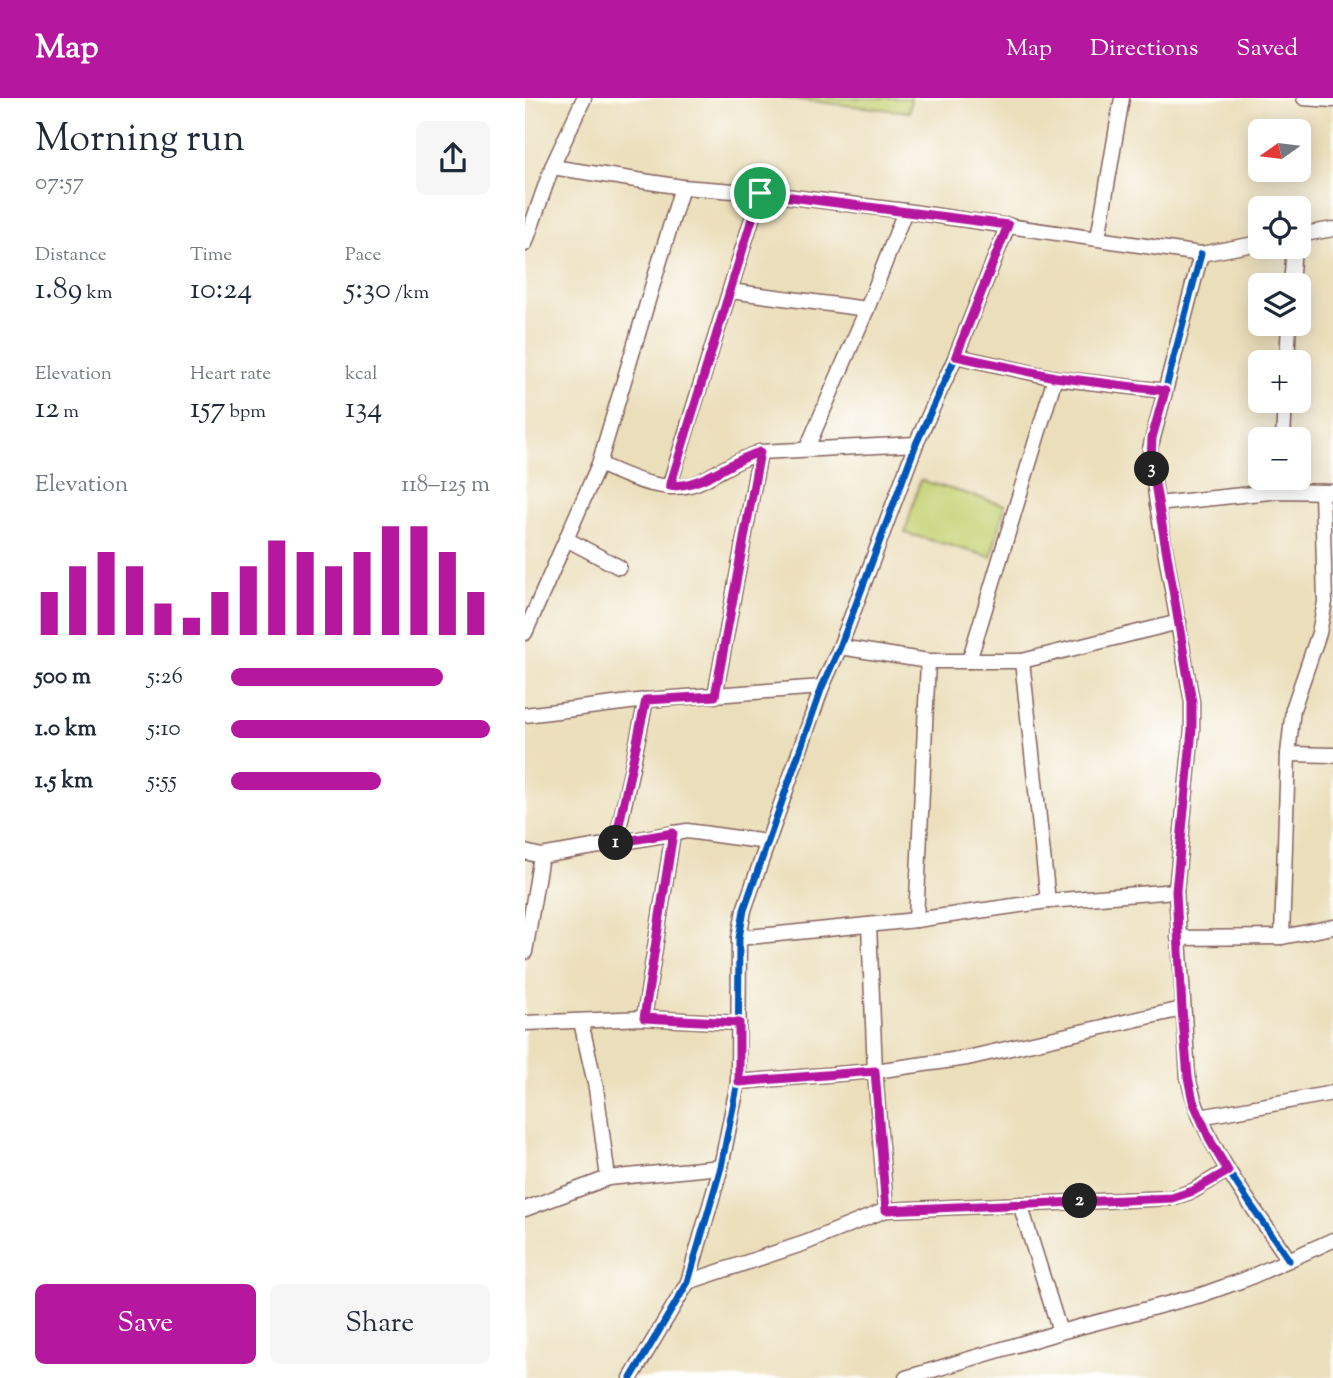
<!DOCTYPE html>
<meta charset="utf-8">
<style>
body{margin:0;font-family:"Sorts Mill Goudy",serif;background:#f6f6f7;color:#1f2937;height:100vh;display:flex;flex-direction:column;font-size:26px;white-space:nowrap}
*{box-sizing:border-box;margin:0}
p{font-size:23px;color:#747a83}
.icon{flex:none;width:38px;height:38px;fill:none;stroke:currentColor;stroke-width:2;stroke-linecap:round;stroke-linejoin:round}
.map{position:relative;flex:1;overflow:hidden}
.drawer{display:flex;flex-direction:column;background:#fff;width:525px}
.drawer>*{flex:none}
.needle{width:46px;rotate:256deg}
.controls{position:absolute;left:723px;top:21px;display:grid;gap:14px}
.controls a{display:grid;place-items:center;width:63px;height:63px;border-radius:10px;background:#fff;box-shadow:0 4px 18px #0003;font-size:35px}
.pin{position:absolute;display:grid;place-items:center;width:60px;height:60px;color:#fff;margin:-30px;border:4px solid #fff;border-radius:50%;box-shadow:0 2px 7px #0007}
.km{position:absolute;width:35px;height:35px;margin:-18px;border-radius:50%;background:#222;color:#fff;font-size:19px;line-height:35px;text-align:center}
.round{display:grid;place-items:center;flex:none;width:74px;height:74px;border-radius:10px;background:#f6f6f7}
.overview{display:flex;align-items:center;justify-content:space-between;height:119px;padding:0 35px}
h1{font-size:38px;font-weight:600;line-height:52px}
.stats{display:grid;grid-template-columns:repeat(3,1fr);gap:10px;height:119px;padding:7px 35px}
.stats div{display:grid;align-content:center}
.stats b{font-size:30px;font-weight:600}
.stats small{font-size:19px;font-weight:400}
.stats p{font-size:19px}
.chart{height:196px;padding:14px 35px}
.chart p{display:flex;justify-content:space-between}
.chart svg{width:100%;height:126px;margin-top:7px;stroke:#b5179e;stroke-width:6}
.primary-button{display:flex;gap:14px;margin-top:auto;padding:14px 35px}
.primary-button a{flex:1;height:80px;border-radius:10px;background:#b5179e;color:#fff;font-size:28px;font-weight:600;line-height:80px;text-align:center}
.primary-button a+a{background:#f6f6f7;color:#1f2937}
ul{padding:0 35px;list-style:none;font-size:23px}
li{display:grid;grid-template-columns:112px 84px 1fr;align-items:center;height:52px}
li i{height:18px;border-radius:9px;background:#b5179e}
header{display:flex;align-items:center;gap:42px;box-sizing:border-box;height:98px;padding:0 35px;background:#b5179e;color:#fff}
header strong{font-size:33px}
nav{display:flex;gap:38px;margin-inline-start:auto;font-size:24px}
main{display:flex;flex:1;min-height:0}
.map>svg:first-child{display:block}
</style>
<header>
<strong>Map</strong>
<nav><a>Map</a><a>Directions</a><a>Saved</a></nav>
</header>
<main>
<section class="drawer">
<div class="overview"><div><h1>Morning run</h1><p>07:57</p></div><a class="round"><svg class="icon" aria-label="share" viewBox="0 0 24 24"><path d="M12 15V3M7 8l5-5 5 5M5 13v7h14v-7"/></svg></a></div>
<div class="stats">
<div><p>Distance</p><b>1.89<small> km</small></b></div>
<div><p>Time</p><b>10:24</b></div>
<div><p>Pace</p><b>5:30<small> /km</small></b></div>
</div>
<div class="stats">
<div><p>Elevation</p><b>12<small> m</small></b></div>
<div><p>Heart rate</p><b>157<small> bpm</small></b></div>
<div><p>kcal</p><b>134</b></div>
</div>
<div class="chart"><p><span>Elevation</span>118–125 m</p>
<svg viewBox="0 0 160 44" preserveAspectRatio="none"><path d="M5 44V29M15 44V20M25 44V15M35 44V20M45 44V33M55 44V38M65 44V29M75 44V20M85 44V11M95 44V15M105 44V20M115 44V15M125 44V6M135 44V6M145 44V15M155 44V29"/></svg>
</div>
<ul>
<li><b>500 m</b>5:26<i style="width:82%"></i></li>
<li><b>1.0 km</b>5:10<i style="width:100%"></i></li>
<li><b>1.5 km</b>5:55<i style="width:58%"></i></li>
</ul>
<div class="primary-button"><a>Save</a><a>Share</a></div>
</section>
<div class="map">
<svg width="808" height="1280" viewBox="0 0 808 1280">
<rect width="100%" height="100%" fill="#fff"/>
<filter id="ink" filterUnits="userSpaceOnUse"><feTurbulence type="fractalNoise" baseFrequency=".0143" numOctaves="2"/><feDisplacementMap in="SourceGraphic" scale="14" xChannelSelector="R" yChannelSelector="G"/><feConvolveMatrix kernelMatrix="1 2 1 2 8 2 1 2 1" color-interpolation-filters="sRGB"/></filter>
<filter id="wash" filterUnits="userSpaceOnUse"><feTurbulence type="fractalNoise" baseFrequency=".00686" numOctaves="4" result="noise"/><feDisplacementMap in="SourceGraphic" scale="28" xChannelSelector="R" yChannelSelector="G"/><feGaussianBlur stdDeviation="1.57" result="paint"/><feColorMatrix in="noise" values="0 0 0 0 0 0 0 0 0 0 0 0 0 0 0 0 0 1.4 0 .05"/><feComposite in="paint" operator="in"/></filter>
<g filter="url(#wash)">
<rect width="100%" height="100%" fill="#ebdeba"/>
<g fill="#c4d172" stroke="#87784e" stroke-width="2">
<path d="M 256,0 L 386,0 L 384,14 Z"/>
<path d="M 395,382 L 480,407 L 466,459 L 380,435 Z"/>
</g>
</g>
<g filter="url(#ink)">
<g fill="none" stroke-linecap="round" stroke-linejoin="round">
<g stroke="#82625d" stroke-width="17">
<g id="street">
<path d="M 779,0 L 808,2"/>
<path d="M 27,69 L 157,89 L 235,95 L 380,113 L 676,156 L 735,145"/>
<path d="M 774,137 L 808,131"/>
<path d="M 573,140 L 597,0"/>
<path d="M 0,146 L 27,69 L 59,0"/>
<path d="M 676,156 L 625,351 L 632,406 L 667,604 L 667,632 L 651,793 L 663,979 C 678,1048 725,1104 764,1162"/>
<path d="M 766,187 L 769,149"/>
<path d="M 205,193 L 342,211"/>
<path d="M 431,258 L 530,280 L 640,293"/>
<path d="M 762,264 L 764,226"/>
<path d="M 758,341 L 760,303"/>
<path d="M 282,350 L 342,211 L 380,113"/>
<path d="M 74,366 C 103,379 144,399 176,383 C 196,373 213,361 235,354 L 391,346"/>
<path d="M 144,389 L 235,95"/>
<path d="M 632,406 L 755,393 L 808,394"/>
<path d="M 43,442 L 94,469"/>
<path d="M 0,535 L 74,366 L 157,89"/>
<path d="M 315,549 L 403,563 L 497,563 L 654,524"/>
<path d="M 444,563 L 530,280"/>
<path d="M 497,563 L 523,803"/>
<path d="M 190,598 L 235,354"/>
<path d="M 0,617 L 121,602 L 297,589"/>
<path d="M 763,656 L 808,657"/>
<path d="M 91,745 L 121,602"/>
<path d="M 0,754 L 16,758 L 162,733 L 242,744"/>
<path d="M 391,822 L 403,563"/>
<path d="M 344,827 L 350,973 L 361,1112"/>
<path d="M 757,839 L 763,656 L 768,611 L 794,535 L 800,504 L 797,394"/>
<path d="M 214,840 L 391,822 L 523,803 L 651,793"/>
<path d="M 653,840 L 757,839 L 808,829"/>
<path d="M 0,854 L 16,758"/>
<path d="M 119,920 L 148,735"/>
<path d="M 56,924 L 71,990 L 83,1080"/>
<path d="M 0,925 L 119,920 L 214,925"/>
<path d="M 213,984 L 350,973 L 442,960 L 657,911"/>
<path d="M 675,1019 L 808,995"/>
<path d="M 495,1106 L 535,1234"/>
<path d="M 0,1111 L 83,1080 L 196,1069"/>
<path d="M 163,1184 L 280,1145 L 361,1112 L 647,1100 L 668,1093 L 703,1072"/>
<path d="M 106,1280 L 163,1184 L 196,1069 L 213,984 L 214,840 L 219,812 L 297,589 L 315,549 L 391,346 L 431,258 L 483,127"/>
<path d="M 381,1280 L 535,1234 L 676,1197 L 721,1181 L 808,1142"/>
</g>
</g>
<use href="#street" stroke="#fff" stroke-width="14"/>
<g stroke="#fff" stroke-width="11">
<g id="cycleway">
<path d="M 676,156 L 625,351 L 632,406 L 667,604 L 667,632 L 651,793 L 663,979 C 678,1048 725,1104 764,1162"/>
<path d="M 106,1280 L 163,1184 L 196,1069 L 213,984 L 214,840 L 219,812 L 297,589 L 315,549 L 391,346 L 431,258 L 483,127"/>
</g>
</g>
<use href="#cycleway" stroke="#0057b8" stroke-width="7"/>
</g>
</g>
<g fill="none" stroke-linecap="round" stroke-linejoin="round" filter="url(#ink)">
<g stroke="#fff" stroke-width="14">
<path id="route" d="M 235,95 L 483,127 L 431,258 L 530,279 L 640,293 L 627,340 L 626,362 L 667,604 L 667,632 L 651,793 L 657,911 L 663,979 L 668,1003 L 686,1044 L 703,1073 L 668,1093 L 647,1100 L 361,1112 L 350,973 L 214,984 L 214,925 L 119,920 L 148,735 L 90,745 L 121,602 L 190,598 L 235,354 C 201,364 181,388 145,388 Z"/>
</g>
<use href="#route" stroke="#b5179e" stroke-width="9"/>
</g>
</svg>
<div class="controls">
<a><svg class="needle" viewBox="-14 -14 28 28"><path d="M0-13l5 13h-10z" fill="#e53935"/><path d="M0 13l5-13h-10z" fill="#747a83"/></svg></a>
<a><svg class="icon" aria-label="locate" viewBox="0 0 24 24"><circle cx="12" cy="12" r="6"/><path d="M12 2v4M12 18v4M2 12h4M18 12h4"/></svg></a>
<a><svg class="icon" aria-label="layers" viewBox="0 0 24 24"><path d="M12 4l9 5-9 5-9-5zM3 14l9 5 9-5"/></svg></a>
<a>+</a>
<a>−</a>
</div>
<div class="pin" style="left:235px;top:95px;background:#1e9e55"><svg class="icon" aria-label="arrive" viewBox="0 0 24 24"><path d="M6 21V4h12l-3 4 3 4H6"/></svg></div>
<b class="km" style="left:91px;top:745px">1</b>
<b class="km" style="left:555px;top:1103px">2</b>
<b class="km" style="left:627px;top:371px">3</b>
</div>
</main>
